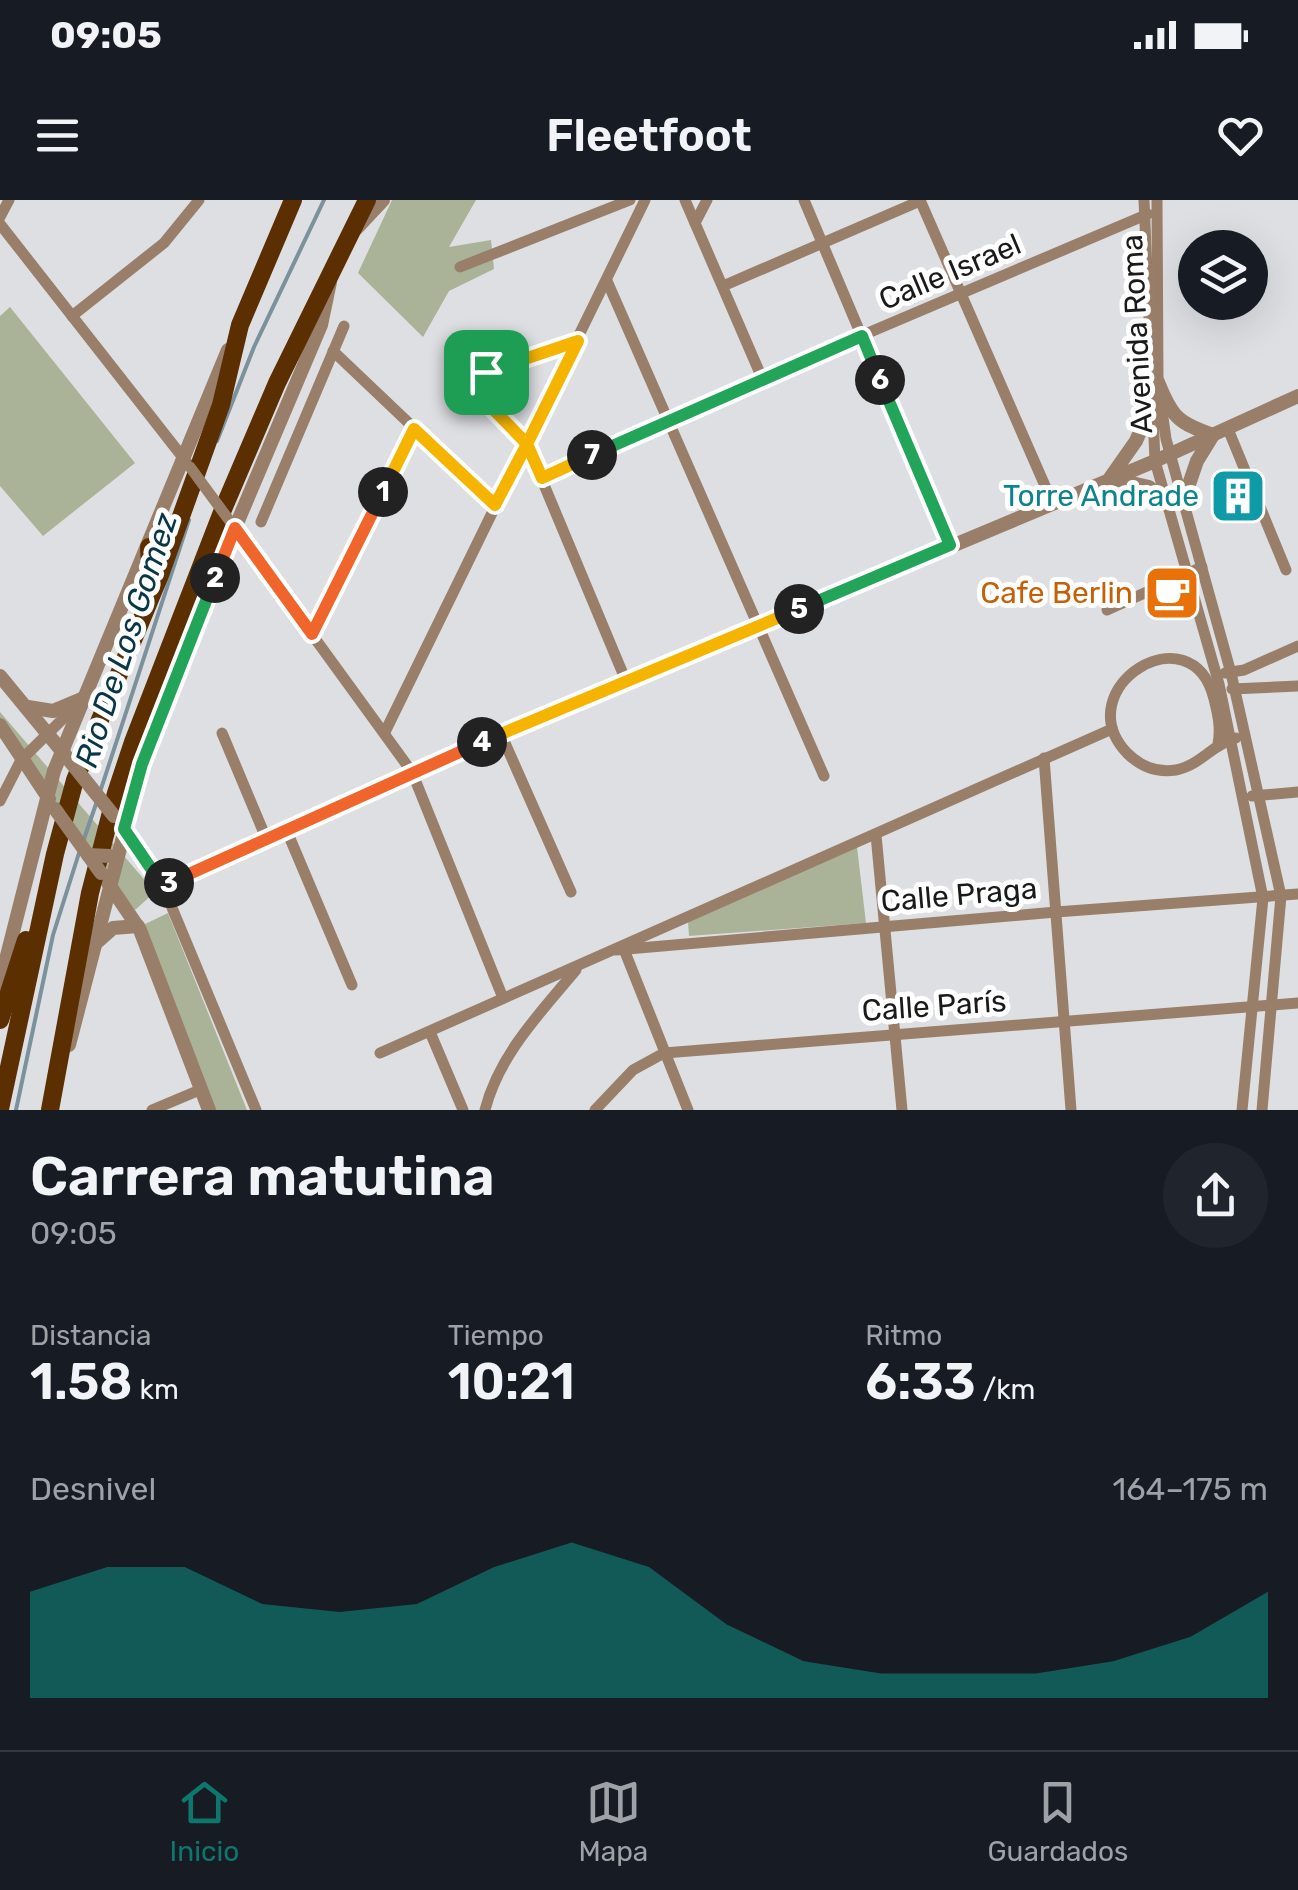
<!DOCTYPE html>
<html lang="es">
<meta charset="utf-8">
<style>
body{margin:0;font-family:Rubik,sans-serif;background:#20242c;color:#f1f3f6;height:100vh;display:flex;flex-direction:column;font-size:38px;white-space:nowrap}
*{box-sizing:border-box;margin:0}
p{font-size:32px;color:#9ea1a6}
.icon{flex:none;width:55px;height:55px;fill:none;stroke:currentColor;stroke-width:2;stroke-linecap:round;stroke-linejoin:round}
.map{position:relative;height:910px;overflow:hidden}
.details{display:flex;flex-direction:column;background:#171b24;flex:1}
.details>*{flex:none}
.tools{position:absolute;left:1178px;top:30px;display:grid;gap:20px}
.tools a{display:grid;place-items:center;width:90px;height:90px;border-radius:50%;background:#171b24;box-shadow:0 10px 40px #0002;font-size:50px}
.pin{position:absolute;display:grid;place-items:center;width:85px;height:85px;color:#fff;margin:-42px;border-radius:20px;box-shadow:0 5px 15px #0006}
.km{position:absolute;width:50px;height:50px;margin:-25px;border-radius:50%;background:#222;color:#fff;font-size:28px;line-height:50px;text-align:center}
.round{display:grid;place-items:center;flex:none;width:105px;height:105px;border-radius:52px;background:#20242c}
.head{display:flex;align-items:center;justify-content:space-between;height:170px;padding:0 30px}
h1{font-size:55px;font-weight:600;line-height:75px}
.metrics{display:grid;grid-template-columns:repeat(3,1fr);gap:15px;height:170px;padding:10px 30px}
.metrics div{display:grid;align-content:center}
.metrics b{font-size:50px;font-weight:600}
.metrics small{font-size:28px;font-weight:400}
.metrics p{font-size:28px}
.chart{height:280px;padding:20px 30px}
.chart p{display:flex;justify-content:space-between}
.chart svg{width:100%;height:180px;margin-top:10px;fill:#0f766e;opacity:.7}
.status{display:flex;justify-content:space-between;align-items:center;height:70px;padding:0 50px;background:#171b24;direction:ltr}
.status svg{height:28px;fill:currentColor}
header{display:flex;justify-content:space-between;align-items:center;height:130px;padding:0 30px;background:#171b24;font-size:45px;font-weight:600}
.dock{display:flex;justify-content:space-around;align-items:center;height:140px;border-top:2px solid #363941;background:#171b24;font-size:28px;color:#9ea1a6}
.dock a{display:grid;justify-items:center;gap:5px}
.dock .selected{color:#0f766e}
.map>svg:first-child{display:block}
</style>
<div class="status"><b>09:05</b><svg viewBox="0 0 49 12"><path d="M0 12V9h3v3zM5 12V6h3v6zM10 12V3h3v9zM15 12V0h3v12zM26 1h20v11H26zM47 4h2v5h-2z"/></svg></div>
<header><svg class="icon" aria-label="menu" viewBox="0 0 24 24"><path d="M4 6h16M4 12h16M4 18h16"/></svg>Fleetfoot<svg class="icon" aria-label="heart" viewBox="0 0 24 24"><path d="M12 20l-8-8c-3-5 5-10 8-4 3-6 11-1 8 4z"/></svg></header>
<div class="map">
<svg width="1298" height="910" viewBox="0 0 1298 910">
<rect width="100%" height="100%" fill="#dedfe3"/>
<g fill="#aab398">
<path d="M 392,0 L 476,0 L 449,47 L 491,40 L 494,69 L 449,91 L 423,137 L 358,73 Z"/>
<path d="M 10,107 L 135,263 L 43,336 L 0,286 L 0,116 Z"/>
<path d="M 0,512 L 155,692 L 135,710 L 0,529 Z"/>
<path d="M 857,647 L 866,723 L 689,736 L 688,721 Z"/>
<path d="M 168,713 L 247,910 L 213,910 L 141,726 Z"/>
</g>
<g fill="none" stroke-linecap="round" stroke-linejoin="round">
<g stroke="#7b929c" stroke-width="4">
<path d="M 217,241 L 254,147 L 324,0"/>
<path d="M 100,592 L 189,320"/>
<path d="M 84,639 L 97,601"/>
<path d="M 16,910 L 53,735 L 79,653"/>
</g>
<g stroke="#997f69" stroke-width="11">
<path d="M 685,0 L 762,178"/>
<path d="M 804,0 L 950,345"/>
<path d="M 920,0 L 1053,304"/>
<path d="M 1144,0 L 1155,261 L 1219,484 L 1263,698 L 1242,910"/>
<path d="M 1157,0 L 1158,182 L 1166,239 L 1231,473 L 1281,696 L 1262,910"/>
<path d="M 0,17 L 9,0"/>
<path d="M 695,23 L 707,0"/>
<path d="M 0,24 L 188,264"/>
<path d="M 460,67 L 630,0"/>
<path d="M 607,81 L 824,576"/>
<path d="M 723,86 L 920,1"/>
<path d="M 72,116 L 164,43 L 199,0"/>
<path d="M 578,141 L 493,168 L 480,179 L 480,188 L 492,208 L 527,244 L 626,481"/>
<path d="M 333,151 L 495,305"/>
<path d="M 1228,229 L 1286,370"/>
<path d="M 543,278 L 762,178 L 1148,14"/>
<path d="M 261,322 L 344,126"/>
<path d="M 231,323 L 412,572 L 503,798"/>
<path d="M 1107,410 L 1202,367"/>
<path d="M 311,434 L 414,229"/>
<path d="M 1225,473 L 1244,470 L 1298,446"/>
<path d="M 1232,489 L 1298,486"/>
<path d="M 385,532 L 645,0"/>
<path d="M 222,533 L 266,638"/>
<path d="M 501,534 L 571,692"/>
<path d="M 1218,544 C 1221,528 1218,515 1214,499 C 1192,409 1066,488 1127,553 C 1140,566 1157,573 1176,570 C 1199,566 1213,544 1236,538"/>
<path d="M 1044,558 L 1071,910"/>
<path d="M 1252,596 L 1298,592"/>
<path d="M 0,601 L 21,560 L 81,501"/>
<path d="M 286,629 L 352,785"/>
<path d="M 876,635 L 902,910"/>
<path d="M 163,686 L 256,910"/>
<path d="M 623,747 L 688,910"/>
<path d="M 616,750 L 1056,712 L 1298,694"/>
<path d="M 430,832 L 463,910"/>
<path d="M 380,853 L 1112,529"/>
<path d="M 152,910 L 202,889"/>
<path d="M 485,910 C 499,855 540,813 576,770"/>
<path d="M 595,910 L 633,870 L 664,853 L 1298,803"/>
</g>
<g stroke="#997f69" stroke-width="14">
<path d="M 356,29 L 383,0"/>
<path d="M 1158,182 C 1172,217 1178,223 1213,235 L 1197,261 L 1183,302"/>
<path d="M 1151,206 L 1136,241 L 1110,278 L 1149,287 L 1168,306"/>
<path d="M 0,476 L 65,555"/>
<path d="M 28,507 L 53,511 L 84,498"/>
<path d="M 0,525 L 49,599"/>
<path d="M 114,616 L 163,686 L 412,572 L 1155,261 L 1298,196"/>
<path d="M 108,683 L 140,730 L 209,910"/>
<path d="M 96,743 L 113,728 L 138,726"/>
<path d="M 0,783 L 54,571 L 228,150"/>
<path d="M 69,845 L 142,564 L 235,328 L 321,125 L 330,82"/>
</g>
<g stroke="#5b2f00" stroke-width="18">
<path d="M 146,386 L 150,366 L 149,347"/>
<path d="M 0,820 L 26,740"/>
<path d="M 0,909 L 55,654 L 75,580 L 160,375 L 221,205 L 240,125 L 293,0"/>
<path d="M 50,910 L 90,693 L 116,593 L 133,542 L 224,307 L 277,183 L 367,0"/>
</g>
<path stroke="#997f69" stroke-width="11" d="M 190,267 L 229,320"/>
<g stroke="#997f69" stroke-width="14">
<path d="M 65,555 L 114,616"/>
<path d="M 55,609 L 101,673"/>
<path d="M 88,655 L 110,656"/>
</g>
</g>
<g fill="none" stroke-linecap="round" stroke-linejoin="round">
<g stroke="#fff" stroke-width="20">
<path id="split-1" d="M 383,292 L 414,229 L 495,305 L 527,244 L 492,208 L 480,188 L 480,180 L 486,172"/>
</g>
<g stroke="#fff" stroke-width="20">
<path id="split-2" d="M 215,378 L 235,328 L 312,434 L 383,292"/>
</g>
<g stroke="#fff" stroke-width="20">
<path id="split-3" d="M 169,683 L 163,686 L 124,629 L 142,564 L 215,378"/>
</g>
<g stroke="#fff" stroke-width="20">
<path id="split-4" d="M 169,683 L 482,542"/>
</g>
<g stroke="#fff" stroke-width="20">
<path id="split-5" d="M 482,542 L 799,409"/>
</g>
<g stroke="#fff" stroke-width="20">
<path id="split-6" d="M 799,409 L 950,345 L 880,180"/>
</g>
<g stroke="#fff" stroke-width="20">
<path id="split-7" d="M 592,255 L 862,136 L 880,180"/>
</g>
<g stroke="#fff" stroke-width="20">
<path id="split-8" d="M 486,172 L 578,141 L 527,244 L 542,278 L 592,255"/>
</g>
<use href="#split-1" stroke="#f5b400" stroke-width="12"/>
<use href="#split-2" stroke="#f0652b" stroke-width="12"/>
<use href="#split-3" stroke="#22a559" stroke-width="12"/>
<use href="#split-4" stroke="#f0652b" stroke-width="12"/>
<use href="#split-5" stroke="#f5b400" stroke-width="12"/>
<use href="#split-6" stroke="#22a559" stroke-width="12"/>
<use href="#split-7" stroke="#22a559" stroke-width="12"/>
<use href="#split-8" stroke="#f5b400" stroke-width="12"/>
</g>
<defs>
<g id="building-square" transform="scale(2.875)"><rect x="-9" y="-9" width="18" height="18" rx="4" fill="#0f9aa8" stroke="#fff"/><path d="M-4-6H4V6H1V3H-1V6H-4ZM-2.5-4.3h1.7v1.8h-1.7ZM.8-4.3h1.7v1.8H.8ZM-2.5-1h1.7V.8h-1.7ZM.8-1h1.7V.8H.8Z" fill="#fff"/></g>
<g id="cafe-square" transform="scale(2.875)"><rect x="-9" y="-9" width="18" height="18" rx="4" fill="#e8710a" stroke="#fff"/><path d="M-5.5-4.5H6V0H3Q3 3.5 0 3.5H-2.5Q-5.5 3.5-5.5 0ZM3-3.2v2h1.7v-2ZM-6 4.5H4V6H-6Z" fill="#fff"/></g>
</defs>
<g fill-rule="evenodd">
<use href="#building-square" x="1238" y="296"/>
<use href="#cafe-square" x="1172" y="393"/>
</g>
<g text-anchor="middle" stroke-width="10" stroke-linejoin="round" paint-order="stroke">
<g font-size="30" fill="#1a1a1b" stroke="#fff">
<text transform="translate(950 72) rotate(-23)" y="10">Calle Israel</text>
<text transform="translate(1137 134) rotate(-93)" y="10">Avenida Roma</text>
<text transform="translate(959 695) rotate(-5)" y="10">Calle Praga</text>
<text transform="translate(934 806) rotate(-4)" y="10">Calle París</text>
</g>
<g font-size="30" fill="#0d838f" stroke="#fff" text-anchor="end">
<text x="1199" y="306">Torre Andrade</text>
</g>
<g font-size="30" fill="#c56008" stroke="#fff" text-anchor="end">
<text x="1133" y="403">Cafe Berlin</text>
</g>
<g font-size="32" font-style="italic" fill="#073747" stroke="#fff">
<text transform="translate(126 440) rotate(-72)" y="11">Rio De Los Gomez</text>
</g>
</g>
</svg>
<div class="tools">
<a><svg class="icon" aria-label="layers" viewBox="0 0 24 24"><path d="M12 4l9 5-9 5-9-5zM3 14l9 5 9-5"/></svg></a>
</div>
<div class="pin" style="left:486px;top:172px;background:#1e9e55"><svg class="icon" aria-label="arrive" viewBox="0 0 24 24"><path d="M6 21V4h12l-3 4 3 4H6"/></svg></div>
<b class="km" style="left:383px;top:292px">1</b>
<b class="km" style="left:215px;top:378px">2</b>
<b class="km" style="left:169px;top:683px">3</b>
<b class="km" style="left:482px;top:542px">4</b>
<b class="km" style="left:799px;top:409px">5</b>
<b class="km" style="left:880px;top:180px">6</b>
<b class="km" style="left:592px;top:255px">7</b>
</div>
<section class="details">
<div class="head"><div><h1>Carrera matutina</h1><p>09:05</p></div><a class="round"><svg class="icon" aria-label="share" viewBox="0 0 24 24"><path d="M12 15V3M7 8l5-5 5 5M5 13v7h14v-7"/></svg></a></div>
<div class="metrics">
<div><p>Distancia</p><b>1.58<small> km</small></b></div>
<div><p>Tiempo</p><b>10:21</b></div>
<div><p>Ritmo</p><b>6:33<small> /km</small></b></div>
</div>
<div class="chart"><p><span>Desnivel</span>164–175 m</p>
<svg viewBox="0 0 160 44" preserveAspectRatio="none"><path d="M0 44V18L10 12L20 12L30 21L40 23L50 21L60 12L70 6L80 12L90 26L100 35L110 38L120 38L130 38L140 35L150 29L160 18V44z"/></svg>
</div>
</section>
<nav class="dock">
<a class="selected"><svg class="icon" aria-label="home" viewBox="0 0 24 24"><path d="M3 11l9-7 9 7M6 9v11h12V9"/></svg>Inicio</a>
<a><svg class="icon" aria-label="map" viewBox="0 0 24 24"><path d="M3 6l6-2 6 2 6-2v14l-6 2-6-2-6 2zM9 4v14M15 6v14"/></svg>Mapa</a>
<a><svg class="icon" aria-label="saved" viewBox="0 0 24 24"><path d="M7 4h10v16l-5-4-5 4z"/></svg>Guardados</a>
</nav>
